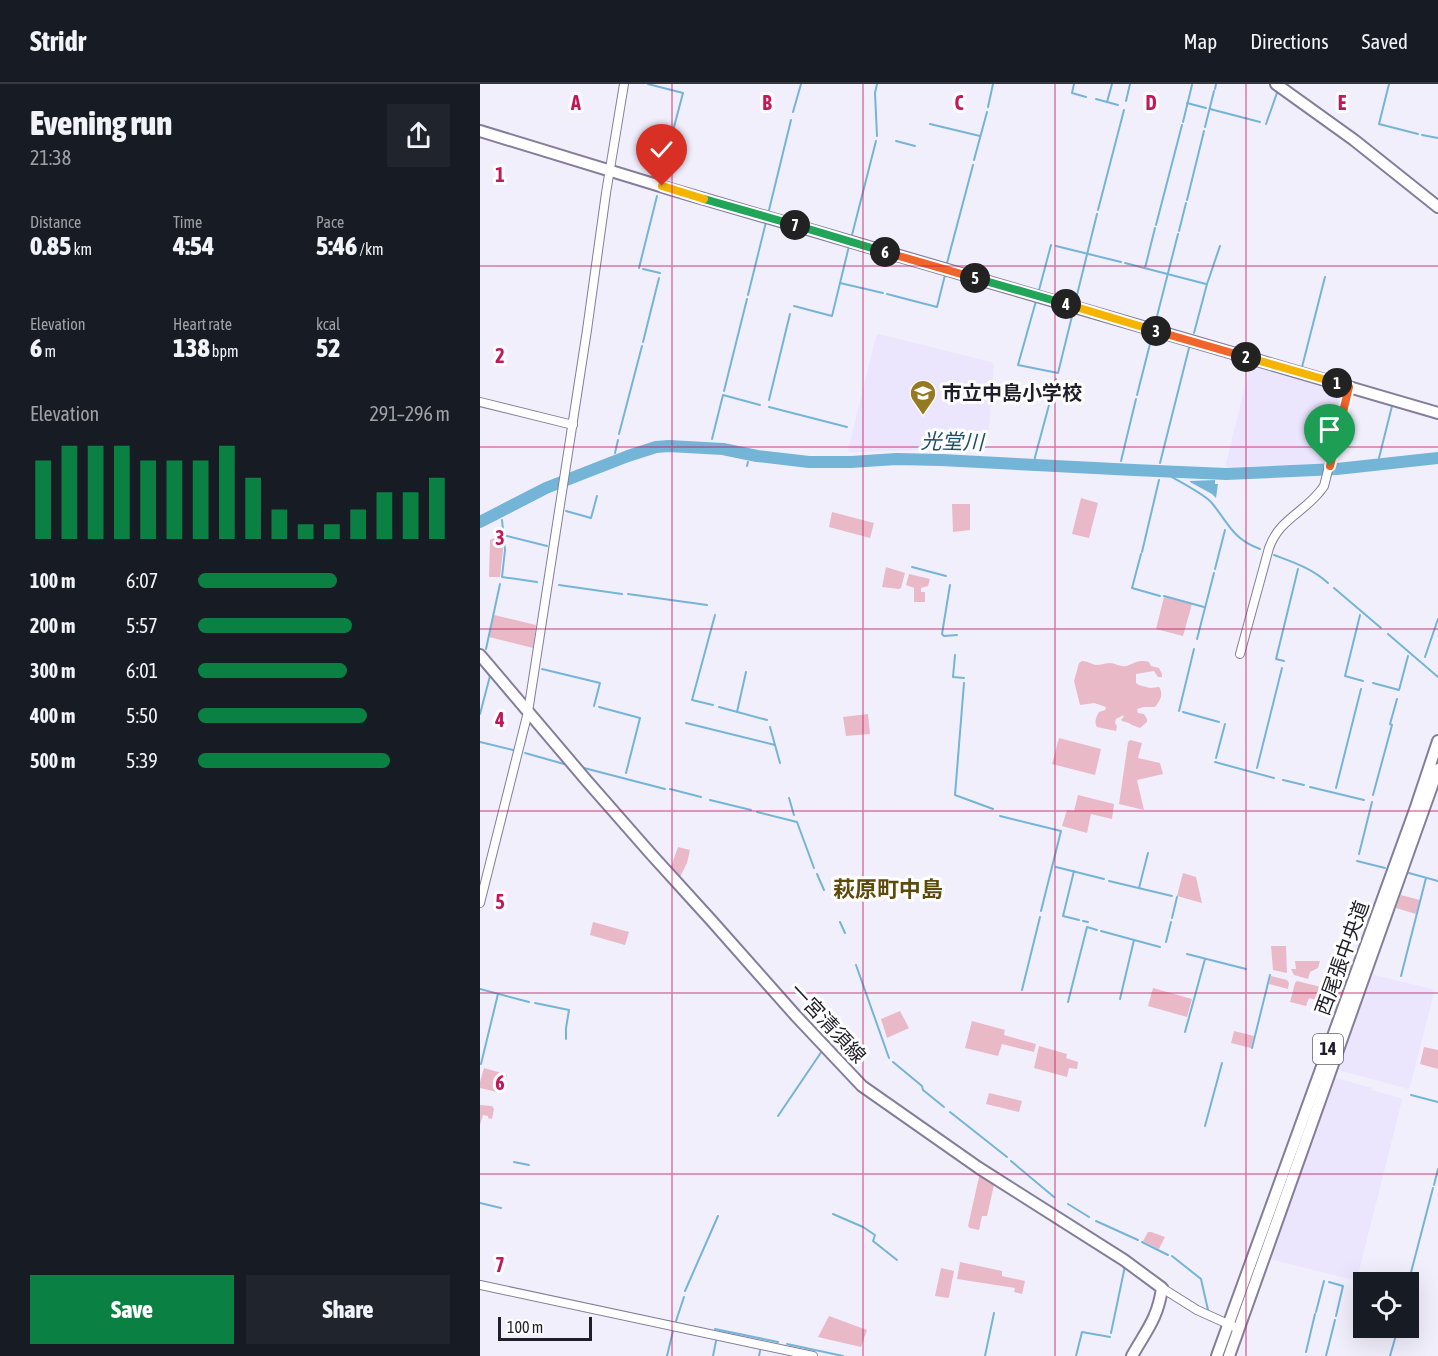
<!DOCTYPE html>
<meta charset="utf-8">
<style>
body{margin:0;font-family:"Asap Condensed","Noto Sans JP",sans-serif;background:#20242c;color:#f1f3f6;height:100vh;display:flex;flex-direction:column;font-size:22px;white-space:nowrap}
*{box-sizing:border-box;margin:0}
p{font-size:20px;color:#9ea1a6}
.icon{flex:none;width:33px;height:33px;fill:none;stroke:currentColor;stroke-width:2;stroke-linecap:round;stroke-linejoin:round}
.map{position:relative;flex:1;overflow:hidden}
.details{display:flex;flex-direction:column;background:#171b24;width:480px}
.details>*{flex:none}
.buttons{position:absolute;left:873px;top:1188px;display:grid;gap:12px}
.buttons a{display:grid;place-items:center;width:66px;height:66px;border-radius:0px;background:#171b24;box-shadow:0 6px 24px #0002;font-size:30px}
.scale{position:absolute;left:18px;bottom:15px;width:94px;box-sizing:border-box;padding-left:6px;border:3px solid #201e29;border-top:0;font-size:16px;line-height:21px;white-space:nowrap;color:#201e29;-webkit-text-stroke:4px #fff;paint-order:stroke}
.pin{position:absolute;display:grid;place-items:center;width:51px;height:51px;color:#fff;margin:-62px -26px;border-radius:50% 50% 50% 0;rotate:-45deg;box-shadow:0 0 6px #0007}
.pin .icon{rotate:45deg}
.km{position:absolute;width:30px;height:30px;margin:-15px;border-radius:50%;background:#222;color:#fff;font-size:16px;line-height:30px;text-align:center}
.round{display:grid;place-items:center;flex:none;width:63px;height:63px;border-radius:0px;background:#20242c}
.overview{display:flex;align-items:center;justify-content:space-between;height:102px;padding:0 30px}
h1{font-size:33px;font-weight:800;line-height:45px}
.metrics{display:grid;grid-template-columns:repeat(3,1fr);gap:9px;height:102px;padding:6px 30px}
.metrics div{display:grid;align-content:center}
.metrics b{font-size:26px;font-weight:800}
.metrics small{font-size:16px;font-weight:400}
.metrics p{font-size:16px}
.chart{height:168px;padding:12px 30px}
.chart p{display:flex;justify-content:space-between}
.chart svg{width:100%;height:108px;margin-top:6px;stroke:#0b8043;stroke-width:6}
.action{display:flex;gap:12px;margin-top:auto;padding:12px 30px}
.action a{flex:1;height:69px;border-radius:0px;background:#0b8043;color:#fff;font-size:24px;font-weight:800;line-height:69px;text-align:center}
.action a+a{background:#20242c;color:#f1f3f6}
ul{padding:0 30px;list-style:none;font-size:20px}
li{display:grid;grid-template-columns:96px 72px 1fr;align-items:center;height:45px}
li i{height:15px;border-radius:8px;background:#0b8043}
header{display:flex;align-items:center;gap:36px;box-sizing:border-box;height:84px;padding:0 30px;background:#171b24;border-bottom:2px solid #363941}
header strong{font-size:28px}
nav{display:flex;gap:33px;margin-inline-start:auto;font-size:21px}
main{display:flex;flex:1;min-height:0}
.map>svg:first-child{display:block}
</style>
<header>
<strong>Stridr</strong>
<nav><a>Map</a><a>Directions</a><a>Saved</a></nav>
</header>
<main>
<section class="details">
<div class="overview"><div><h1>Evening run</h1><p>21:38</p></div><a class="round"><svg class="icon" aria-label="share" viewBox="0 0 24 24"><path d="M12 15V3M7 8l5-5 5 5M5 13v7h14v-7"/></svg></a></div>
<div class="metrics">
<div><p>Distance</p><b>0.85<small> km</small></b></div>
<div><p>Time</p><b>4:54</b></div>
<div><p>Pace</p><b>5:46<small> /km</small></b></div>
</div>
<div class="metrics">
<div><p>Elevation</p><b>6<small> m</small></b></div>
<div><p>Heart rate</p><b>138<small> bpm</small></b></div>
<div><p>kcal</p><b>52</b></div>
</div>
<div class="chart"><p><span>Elevation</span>291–296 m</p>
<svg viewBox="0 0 160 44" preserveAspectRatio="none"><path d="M5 44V12M15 44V6M25 44V6M35 44V6M45 44V12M55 44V12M65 44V12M75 44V6M85 44V19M95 44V32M105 44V38M115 44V38M125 44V32M135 44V25M145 44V25M155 44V19"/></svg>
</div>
<ul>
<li><b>100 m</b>6:07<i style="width:55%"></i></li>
<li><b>200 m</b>5:57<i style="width:61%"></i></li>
<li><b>300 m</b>6:01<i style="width:59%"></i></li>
<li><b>400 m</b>5:50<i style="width:67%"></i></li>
<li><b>500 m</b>5:39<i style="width:76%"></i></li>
</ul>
<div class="action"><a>Save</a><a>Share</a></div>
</section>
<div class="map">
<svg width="958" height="1272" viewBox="0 0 958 1272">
<rect width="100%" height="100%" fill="#f2effd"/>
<g fill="#ebe5fe">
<path d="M 398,250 L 511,278 L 514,281 L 508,357 L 505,358 L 504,367 L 502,369 L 451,366 L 370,368 L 368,366 L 396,252 Z"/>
<path d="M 773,281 L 861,307 L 862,310 L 845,378 L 843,380 L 745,383 L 770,282 Z"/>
<path d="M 894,891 L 952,905 L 954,909 L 930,1003 L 928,1005 L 858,986 L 891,894 Z"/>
<path d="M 855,994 L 892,1004 L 891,1006 L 921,1014 L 922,1016 L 877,1195 L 874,1196 L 790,1175 Z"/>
</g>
<g fill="#e9b9c8">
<path d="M 601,414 L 618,419 L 609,454 L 592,450 Z"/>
<path d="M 472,420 L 490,420 L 490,446 L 473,448 Z"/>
<path d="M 352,428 L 394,439 L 390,454 L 349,443 Z"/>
<path d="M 21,451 L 23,466 L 20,493 L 9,493 L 10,456 Z"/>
<path d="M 406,483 L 425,489 L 421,504 L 419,505 L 402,503 Z"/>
<path d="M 429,490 L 450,495 L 448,502 L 441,504 L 441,508 L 445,508 L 445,518 L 434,518 L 434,504 L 426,501 Z"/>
<path d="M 684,513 L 712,520 L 703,552 L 676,545 Z"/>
<path d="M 14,531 L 56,541 L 53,564 L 9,553 Z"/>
<path d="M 602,577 C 608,577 611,580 616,581 C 621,581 626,579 631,579 C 636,580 641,583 646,582 C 656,579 657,575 669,578 L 671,582 L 679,584 L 682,590 L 682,593 L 678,593 L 674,587 L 656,590 L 656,599 C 661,603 665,602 670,604 L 679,603 C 684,610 680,617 675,623 L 664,623 L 657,625 L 658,629 L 664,630 L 667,635 L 667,638 L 660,644 L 652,641 L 649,639 L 642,637 L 641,635 L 643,634 L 644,631 L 636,635 L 635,639 L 637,642 L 636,647 L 617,643 C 614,638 616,633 619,628 L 625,626 L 626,623 L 614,619 L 600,621 L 594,597 L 599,579 Z"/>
<path d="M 388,630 L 390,650 L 366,652 L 363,633 Z"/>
<path d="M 579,654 L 621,665 L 615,691 L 572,680 Z"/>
<path d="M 650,656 L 662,659 L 658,674 L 680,679 L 683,690 L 657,696 L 664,726 L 639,720 L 648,658 Z"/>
<path d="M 598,711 L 634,720 L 632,735 L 611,730 L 607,749 L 582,742 L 587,726 L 594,727 Z"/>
<path d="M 198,763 L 210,766 L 207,779 L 200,793 L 191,783 Z"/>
<path d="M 703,789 L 716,793 L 722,819 L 697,812 Z"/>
<path d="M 921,811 L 940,816 L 936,830 L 916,824 Z"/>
<path d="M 113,838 L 149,848 L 145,861 L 110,851 Z"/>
<path d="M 791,862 L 806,862 L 807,889 L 793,886 Z"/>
<path d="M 815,877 L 840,877 L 838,884 L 830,888 L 828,895 L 814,891 L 811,885 L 816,885 Z"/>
<path d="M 791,892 L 807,896 L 809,899 L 808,905 L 789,900 Z"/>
<path d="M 817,897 L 861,908 L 856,921 L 829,914 L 826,922 L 810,918 L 815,899 Z"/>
<path d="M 673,904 L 712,915 L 707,933 L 668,922 Z"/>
<path d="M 420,927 L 429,944 L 407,954 L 401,935 Z"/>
<path d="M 492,937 L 525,946 L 524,951 L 556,960 L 554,968 L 522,960 L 518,972 L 485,964 Z"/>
<path d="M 754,947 L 774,952 L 771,964 L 751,959 Z"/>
<path d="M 559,962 L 587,970 L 586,974 L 598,978 L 597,985 L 589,984 L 587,993 L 554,984 Z"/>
<path d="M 944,963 L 958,966 L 958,985 L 940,980 Z"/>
<path d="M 4,984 L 25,990 L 27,991 L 23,1006 L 17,1008 L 0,1004 L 0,998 Z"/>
<path d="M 509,1009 L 542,1017 L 539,1028 L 506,1020 Z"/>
<path d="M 0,1021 L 12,1022 L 14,1025 L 12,1035 L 8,1034 L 8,1032 L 3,1031 L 0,1041 Z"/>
<path d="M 501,1092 L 514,1101 L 507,1132 L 502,1132 L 499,1146 L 490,1144 L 488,1142 L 499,1093 Z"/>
<path d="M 668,1148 L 671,1148 L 685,1153 L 679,1165 L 663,1157 Z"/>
<path d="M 480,1178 L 522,1187 L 522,1192 L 545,1197 L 542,1210 L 534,1208 L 535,1204 L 477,1195 Z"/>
<path d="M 461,1184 L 474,1187 L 469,1213 L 468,1214 L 455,1212 Z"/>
<path d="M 349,1232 L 387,1246 L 381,1263 L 338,1253 Z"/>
</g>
<path fill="#74b4d7" d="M 735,396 L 735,400 L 738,400 L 736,414 L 732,410 L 710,398 L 710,397 Z"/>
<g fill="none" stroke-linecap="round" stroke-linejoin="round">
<g stroke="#74b4d7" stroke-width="2">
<path d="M 168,0 L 203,9 L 181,92"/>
<path d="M 594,0 L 592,9 L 606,13"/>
<path d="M 909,0 L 899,40 L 938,50"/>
<path d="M 735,5 L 736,0"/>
<path d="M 616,15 L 638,21"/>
<path d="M 646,17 L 650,0"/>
<path d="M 627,18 L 632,0"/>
<path d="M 707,19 L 726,24"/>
<path d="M 508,23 L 513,0"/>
<path d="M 730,25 L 780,38"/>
<path d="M 313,28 L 321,0"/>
<path d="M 703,38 L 712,1"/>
<path d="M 450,40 L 500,52"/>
<path d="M 786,40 L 798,6"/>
<path d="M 725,43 L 734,7"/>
<path d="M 942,51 L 958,54"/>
<path d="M 397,52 L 395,9 L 397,0"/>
<path d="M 416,57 L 435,62"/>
<path d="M 494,76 L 507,28"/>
<path d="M 707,116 L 724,47"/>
<path d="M 289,126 L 311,36"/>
<path d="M 618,126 L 644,26"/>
<path d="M 676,141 L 702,41"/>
<path d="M 699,147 L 706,119"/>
<path d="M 372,151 L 396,57"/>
<path d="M 576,162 L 641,178"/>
<path d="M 467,179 L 493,81"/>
<path d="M 645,179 L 726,200"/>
<path d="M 159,184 L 177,112"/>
<path d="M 665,184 L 675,144"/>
<path d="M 163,185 L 180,189"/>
<path d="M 360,199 L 403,209"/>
<path d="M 559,206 L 571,161"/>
<path d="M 407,210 L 457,223 L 465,191"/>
<path d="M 268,211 L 286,138"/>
<path d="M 596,215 L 617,130"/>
<path d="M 556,217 L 538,281 L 578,289 L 593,228"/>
<path d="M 314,222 L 352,232 L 369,162"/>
<path d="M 675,240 L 698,150"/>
<path d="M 714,249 L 727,200 L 740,162"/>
<path d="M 163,258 L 179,194"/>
<path d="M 822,283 L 845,193"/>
<path d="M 244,307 L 267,215"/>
<path d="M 657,311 L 672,252"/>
<path d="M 289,316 L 310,230"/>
<path d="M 289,323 L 367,343"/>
<path d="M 139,350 L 162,262"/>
<path d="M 232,355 L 243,311 L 280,321"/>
<path d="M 135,369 L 138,356"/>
<path d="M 899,374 L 912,322"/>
<path d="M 641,377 L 656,315"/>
<path d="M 132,378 L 134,373"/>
<path d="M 680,379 L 709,264"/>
<path d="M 554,381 L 555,373 L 576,295"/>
<path d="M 267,382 L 268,378"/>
<path d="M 683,388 C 695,395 723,409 731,418 C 748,438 752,455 780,465"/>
<path d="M 86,427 L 111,434 L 117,412"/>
<path d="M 22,436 L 25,466 L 22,493 L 57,498"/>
<path d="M 23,451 L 67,462"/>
<path d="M 662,468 L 679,396"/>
<path d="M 661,470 L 652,504 L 680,512"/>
<path d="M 794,471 C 815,479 831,484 848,499"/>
<path d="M 432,483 L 466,492"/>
<path d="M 735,485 L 745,446"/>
<path d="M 79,501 L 142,510"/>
<path d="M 470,501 L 462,550 L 464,552 L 477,551"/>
<path d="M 854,504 L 901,544"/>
<path d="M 148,510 L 227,521"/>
<path d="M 684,512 L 724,523"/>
<path d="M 880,531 L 865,592 L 883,597"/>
<path d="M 908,550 L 958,593"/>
<path d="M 717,555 L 734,489"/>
<path d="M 6,565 L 20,500"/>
<path d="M 475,571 L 473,593 L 484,594"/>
<path d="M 945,573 L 958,535"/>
<path d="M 804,577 L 796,575 L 818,485"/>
<path d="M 0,580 L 10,592 L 0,630"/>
<path d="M 62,585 L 120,599 L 114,622"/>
<path d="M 484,599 L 475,711 L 513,725"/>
<path d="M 893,599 L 919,606 L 928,572"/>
<path d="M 233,621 L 212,616 L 235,531"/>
<path d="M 119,623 L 160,634 L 146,689"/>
<path d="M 239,623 L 287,636"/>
<path d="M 699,627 L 714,565"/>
<path d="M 257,628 L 266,588"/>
<path d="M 703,628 L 739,638"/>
<path d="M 206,639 L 295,661"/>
<path d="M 290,643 L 300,679"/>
<path d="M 0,658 L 33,666"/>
<path d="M 45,669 L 84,680"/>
<path d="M 736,674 L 745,640"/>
<path d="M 735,678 L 794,694"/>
<path d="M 104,684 L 185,705"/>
<path d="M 777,684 L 802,584"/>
<path d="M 803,696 L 824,701"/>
<path d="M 830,703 L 884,716"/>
<path d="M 856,704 L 881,605"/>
<path d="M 190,705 L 221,713"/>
<path d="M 893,711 L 912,641 L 910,640 L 917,615"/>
<path d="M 309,714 L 314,731"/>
<path d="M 230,716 L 271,726"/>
<path d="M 277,728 L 317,738 L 334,784"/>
<path d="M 520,732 L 581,747 L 561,827"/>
<path d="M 879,770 L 892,718"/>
<path d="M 877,777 L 905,784"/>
<path d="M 576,783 L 624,795"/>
<path d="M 594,787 L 583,832 L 599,836"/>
<path d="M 929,789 L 958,797"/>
<path d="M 337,790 L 344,806"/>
<path d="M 629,797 L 692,812"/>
<path d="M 659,804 L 668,769"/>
<path d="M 692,834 L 697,813"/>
<path d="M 603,837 L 608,838"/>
<path d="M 360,838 L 365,849"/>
<path d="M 621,847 L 680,863"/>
<path d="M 686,858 L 691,838"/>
<path d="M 707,870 L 766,885"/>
<path d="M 376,881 L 409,974"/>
<path d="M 921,892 L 946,794"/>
<path d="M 0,905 L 49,918"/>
<path d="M 542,906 L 560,833"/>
<path d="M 640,915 L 654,856"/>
<path d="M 588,918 L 607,843 L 617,846"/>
<path d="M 55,919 L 89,926 L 86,944 L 86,955"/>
<path d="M 705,948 L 725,875"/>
<path d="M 772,964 L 790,891"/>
<path d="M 413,978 L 442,1002 L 443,1006 L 464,1023"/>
<path d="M 1,980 L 18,910"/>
<path d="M 931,1011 L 958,1018"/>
<path d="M 470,1028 L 527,1073"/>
<path d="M 298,1032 L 342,967"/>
<path d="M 725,1042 L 742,979"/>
<path d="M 531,1077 L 574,1113"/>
<path d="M 34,1078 L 49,1081"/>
<path d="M 954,1101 L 958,1085"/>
<path d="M 0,1119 L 21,1124"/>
<path d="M 588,1120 L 609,1133"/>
<path d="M 353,1130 L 383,1143 L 395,1151 L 393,1157 L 417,1176"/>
<path d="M 616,1137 L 658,1156"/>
<path d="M 662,1158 L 688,1171"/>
<path d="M 692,1172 L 721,1195 L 728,1226"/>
<path d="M 849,1198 L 863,1202 L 856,1232"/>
<path d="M 928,1200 L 953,1104"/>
<path d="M 205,1207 L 238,1132"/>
<path d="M 836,1228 L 844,1197"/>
<path d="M 196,1237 L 204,1213"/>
<path d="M 235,1245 L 298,1258"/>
<path d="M 631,1249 L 645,1182"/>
<path d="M 307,1260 L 363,1272"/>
<path d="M 826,1268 L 835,1230"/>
<path d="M 187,1272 L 193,1247"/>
<path d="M 233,1272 L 236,1257"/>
<path d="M 279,1272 L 280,1267"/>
<path d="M 505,1272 L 514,1229"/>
<path d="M 596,1272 L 602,1248 L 630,1253"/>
<path d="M 846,1272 L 855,1236"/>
<path d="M 910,1272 L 918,1244"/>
</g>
<path stroke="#74b4d7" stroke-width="12" d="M 0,438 L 66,404 L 148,372 L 176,363 L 189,362 L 243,365 L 277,372 L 329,378 L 371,378 L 416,375 L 461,376 L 654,386 L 746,390 L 857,385 L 958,374"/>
<g stroke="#847d9b" stroke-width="10">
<g id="minor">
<path d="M 0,318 L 93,341"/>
<path d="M 760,570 L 789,464 C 800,433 827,428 844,402 L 869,303"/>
<path d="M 0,819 L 48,628 L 107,246 L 126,109 L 144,0"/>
<path d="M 0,1201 L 333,1272"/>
<path d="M 682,1204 L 717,1226 L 759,1245"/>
</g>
</g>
<g stroke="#847d9b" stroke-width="14">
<g id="major">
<path d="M 796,0 L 874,56 L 958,123"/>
<path d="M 0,47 L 190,105 L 958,329"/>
<path d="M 0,571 L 107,697 L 171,770 L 231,836 L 316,932 L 382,1002 L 499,1084 L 644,1176 L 682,1204 C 678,1234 666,1247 652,1272"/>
<path d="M 737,1272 L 935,726 L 958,657"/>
<path d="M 749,1272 L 958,685"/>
</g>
</g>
<use href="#minor" stroke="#fff" stroke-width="8"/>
<use href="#major" stroke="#fff" stroke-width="10"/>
</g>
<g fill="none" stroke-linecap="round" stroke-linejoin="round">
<g stroke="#fff" stroke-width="12">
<path id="split-1" d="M 850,382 L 869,303 L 857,299"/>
</g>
<g stroke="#fff" stroke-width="12">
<path id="split-2" d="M 766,273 L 857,299"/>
</g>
<g stroke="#fff" stroke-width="12">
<path id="split-3" d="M 676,247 L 766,273"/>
</g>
<g stroke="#fff" stroke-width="12">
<path id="split-4" d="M 586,220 L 676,247"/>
</g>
<g stroke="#fff" stroke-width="12">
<path id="split-5" d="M 495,194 L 586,220"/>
</g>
<g stroke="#fff" stroke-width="12">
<path id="split-6" d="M 405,168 L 495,194"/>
</g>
<g stroke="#fff" stroke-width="12">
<path id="split-7" d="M 315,141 L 405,168"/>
</g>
<g stroke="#fff" stroke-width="12">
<path id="split-8" d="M 224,115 L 315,141"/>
</g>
<g stroke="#fff" stroke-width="12">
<path id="split-9" d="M 182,102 L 224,115"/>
</g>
<use href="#split-1" stroke="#f0652b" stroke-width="8"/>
<use href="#split-2" stroke="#f5b400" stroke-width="8"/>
<use href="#split-3" stroke="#f0652b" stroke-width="8"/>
<use href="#split-4" stroke="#f5b400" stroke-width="8"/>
<use href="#split-5" stroke="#22a559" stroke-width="8"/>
<use href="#split-6" stroke="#f0652b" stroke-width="8"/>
<use href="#split-7" stroke="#22a559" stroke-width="8"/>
<use href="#split-8" stroke="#22a559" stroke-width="8"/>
<use href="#split-9" stroke="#f5b400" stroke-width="8"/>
</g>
<path fill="none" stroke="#c2185b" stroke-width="1.5" stroke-opacity="0.55" d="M 192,0 L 192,1272M 383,0 L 383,1272M 575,0 L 575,1272M 766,0 L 766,1272M 0,182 L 958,182M 0,363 L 958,363M 0,545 L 958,545M 0,727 L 958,727M 0,909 L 958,909M 0,1090 L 958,1090"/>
<defs>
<g id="school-pin" transform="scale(1.35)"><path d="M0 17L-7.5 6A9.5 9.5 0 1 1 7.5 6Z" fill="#957a21" stroke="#fff"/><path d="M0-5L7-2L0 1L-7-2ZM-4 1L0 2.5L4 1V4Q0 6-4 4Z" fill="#fff"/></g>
</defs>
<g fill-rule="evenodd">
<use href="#school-pin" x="443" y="309"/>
</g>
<g text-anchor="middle" stroke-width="6" stroke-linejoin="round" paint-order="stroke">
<rect fill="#fff" stroke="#636269" stroke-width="1.5" x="833" y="950" width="30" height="30" rx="4.5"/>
<g font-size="18" font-weight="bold" fill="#201e29">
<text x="848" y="971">14</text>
</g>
<g font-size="20" font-weight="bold" fill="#201e29" stroke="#fff" text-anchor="start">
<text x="462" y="316">市立中島小学校</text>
</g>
<g font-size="20" fill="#201e29" stroke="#fff">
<text transform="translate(862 874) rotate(-70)" y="7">西尾張中央道</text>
<text transform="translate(348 939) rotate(47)" y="7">一宮清須線</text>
</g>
<g font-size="21" font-style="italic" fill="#1c4f68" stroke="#fff">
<text transform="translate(472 358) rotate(1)" y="7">光堂川</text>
</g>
<g font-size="22" font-weight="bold" fill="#5d4b0c" stroke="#fff">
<text x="408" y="813">萩原町中島</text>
</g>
</g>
<g font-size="20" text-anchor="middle" font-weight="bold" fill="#c2185b" stroke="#fff" stroke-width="6" stroke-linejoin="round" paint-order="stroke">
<text x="96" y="26">A</text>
<text x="287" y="26">B</text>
<text x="479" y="26">C</text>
<text x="671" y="26">D</text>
<text x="862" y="26">E</text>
<text x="20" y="98">1</text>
<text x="20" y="279">2</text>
<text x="20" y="461">3</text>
<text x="20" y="643">4</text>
<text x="20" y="825">5</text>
<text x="20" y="1006">6</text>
<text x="20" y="1188">7</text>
</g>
</svg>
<div class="buttons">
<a><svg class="icon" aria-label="locate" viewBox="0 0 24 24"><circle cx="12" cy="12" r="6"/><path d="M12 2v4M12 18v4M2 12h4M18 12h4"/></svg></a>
</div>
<div class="scale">100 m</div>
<div class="pin" style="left:850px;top:382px;background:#1e9e55"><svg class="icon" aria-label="arrive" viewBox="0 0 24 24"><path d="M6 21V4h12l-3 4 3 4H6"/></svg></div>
<div class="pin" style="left:182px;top:102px;background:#d93025"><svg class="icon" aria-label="check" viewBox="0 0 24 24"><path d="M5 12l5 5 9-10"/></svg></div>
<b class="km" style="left:857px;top:299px">1</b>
<b class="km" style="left:766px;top:273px">2</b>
<b class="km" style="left:676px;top:247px">3</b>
<b class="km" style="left:586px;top:220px">4</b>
<b class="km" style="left:495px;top:194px">5</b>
<b class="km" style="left:405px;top:168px">6</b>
<b class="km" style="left:315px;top:141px">7</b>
</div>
</main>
